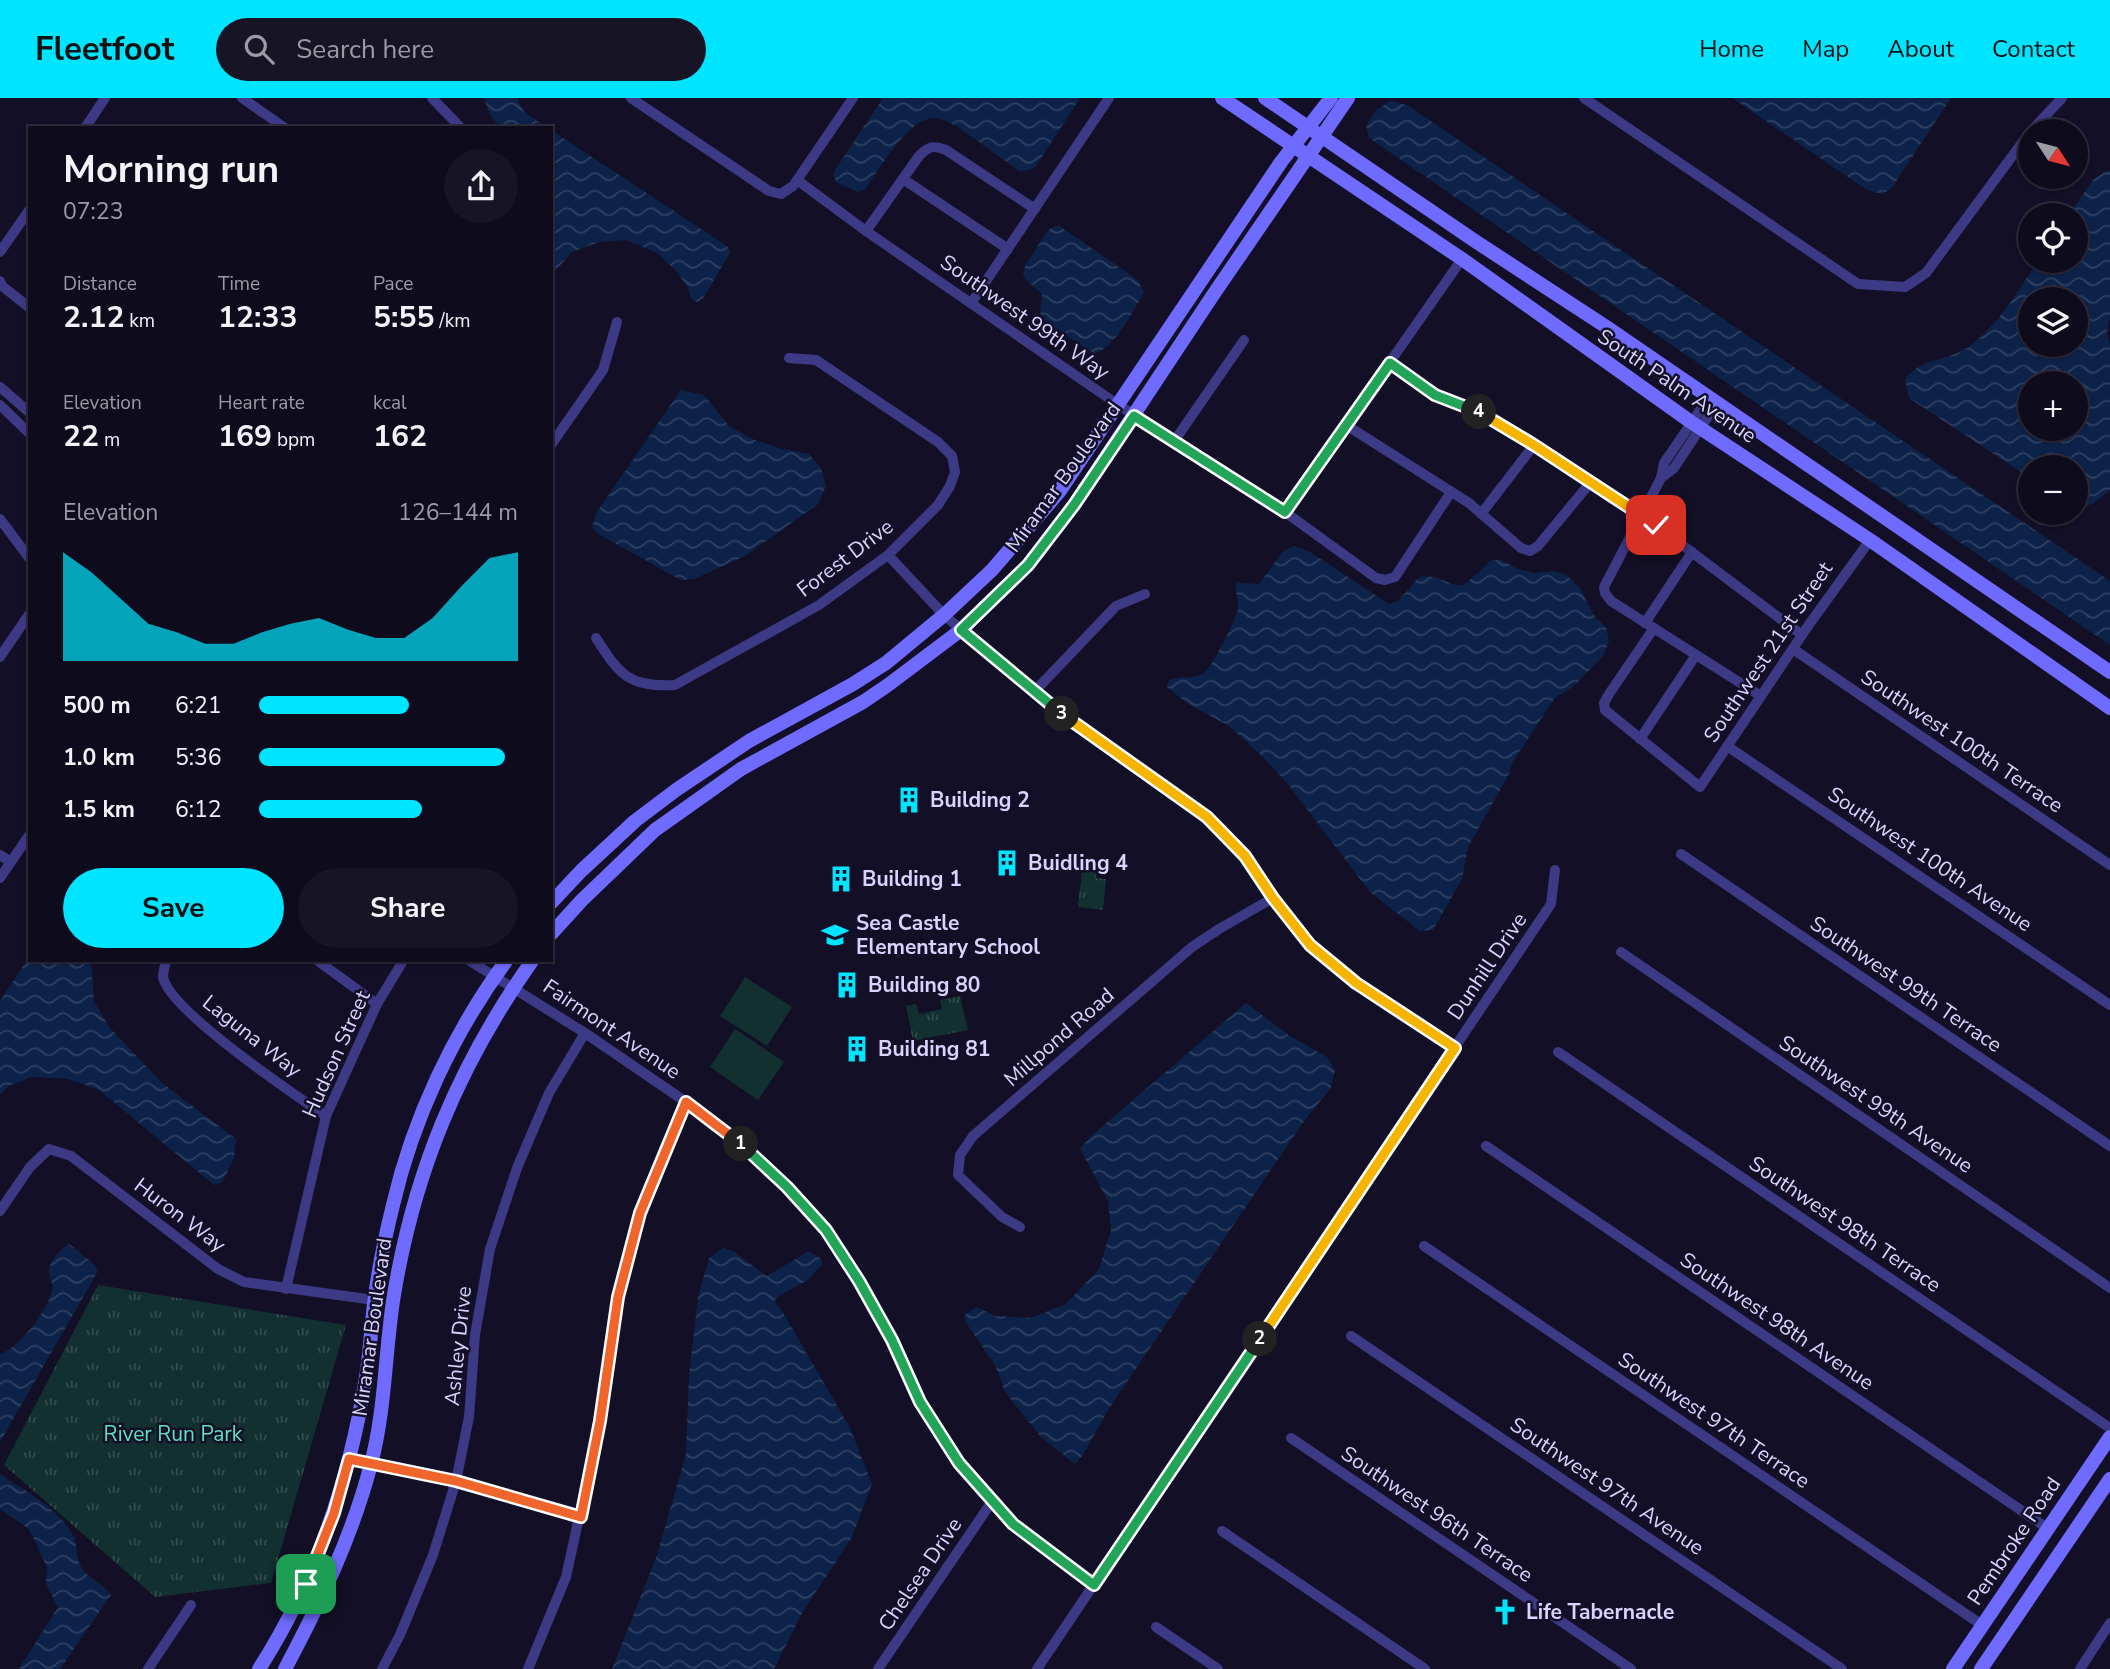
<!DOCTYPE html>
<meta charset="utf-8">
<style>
body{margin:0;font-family:"Nunito Sans",sans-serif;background:#171425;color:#f1f3f6;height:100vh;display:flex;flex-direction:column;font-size:26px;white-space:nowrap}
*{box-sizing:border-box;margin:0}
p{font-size:23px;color:#9b9ba3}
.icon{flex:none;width:38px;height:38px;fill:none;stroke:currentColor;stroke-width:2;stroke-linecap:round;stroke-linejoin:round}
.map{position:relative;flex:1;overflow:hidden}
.sheet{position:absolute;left:28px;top:28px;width:525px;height:836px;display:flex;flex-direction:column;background:#0e0b1c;border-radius:0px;box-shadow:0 2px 5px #0004,0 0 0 2px #2e2b3b}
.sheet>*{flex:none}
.needle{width:46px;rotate:126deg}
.fabs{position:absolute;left:2018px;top:21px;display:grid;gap:14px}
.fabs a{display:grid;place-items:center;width:70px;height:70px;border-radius:50%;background:#0e0b1c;box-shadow:0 2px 5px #0004,0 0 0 2px #2e2b3b;font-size:35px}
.pin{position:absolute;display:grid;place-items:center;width:60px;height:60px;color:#fff;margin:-30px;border-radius:14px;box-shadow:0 4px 10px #0006}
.km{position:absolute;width:35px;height:35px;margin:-18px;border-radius:50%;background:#222;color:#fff;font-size:19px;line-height:35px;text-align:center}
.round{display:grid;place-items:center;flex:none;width:74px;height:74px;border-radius:37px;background:#171425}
.summary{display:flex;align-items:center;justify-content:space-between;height:119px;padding:0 35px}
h1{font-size:38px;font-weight:700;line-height:52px}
.metrics{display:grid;grid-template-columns:repeat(3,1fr);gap:10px;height:119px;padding:7px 35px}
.metrics div{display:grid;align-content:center}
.metrics b{font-size:30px;font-weight:700}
.metrics small{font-size:19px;font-weight:400}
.metrics p{font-size:19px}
.chart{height:196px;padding:14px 35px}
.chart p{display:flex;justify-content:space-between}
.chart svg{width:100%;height:126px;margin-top:7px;fill:#00e5ff;opacity:.7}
.cta{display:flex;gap:14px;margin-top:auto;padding:14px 35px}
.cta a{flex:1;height:80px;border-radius:42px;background:#00e5ff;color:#111;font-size:28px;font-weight:700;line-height:80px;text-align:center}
.cta a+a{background:#171425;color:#f1f3f6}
ul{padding:0 35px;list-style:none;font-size:23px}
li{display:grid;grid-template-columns:112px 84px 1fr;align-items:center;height:52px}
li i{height:18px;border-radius:9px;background:#00e5ff}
header{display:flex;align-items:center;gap:42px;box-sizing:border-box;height:98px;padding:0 35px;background:#00e5ff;color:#111}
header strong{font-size:33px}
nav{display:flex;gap:38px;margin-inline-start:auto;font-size:24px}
.search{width:490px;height:63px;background:#171425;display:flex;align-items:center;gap:18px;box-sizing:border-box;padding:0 24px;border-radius:38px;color:#9b9ba3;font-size:26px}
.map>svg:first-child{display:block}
</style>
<header>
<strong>Fleetfoot</strong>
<div class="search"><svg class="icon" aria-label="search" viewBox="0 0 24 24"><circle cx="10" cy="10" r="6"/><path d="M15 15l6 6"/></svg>Search here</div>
<nav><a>Home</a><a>Map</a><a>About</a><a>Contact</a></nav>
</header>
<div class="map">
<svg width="2110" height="1571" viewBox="0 0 2110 1571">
<defs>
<pattern id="park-tufts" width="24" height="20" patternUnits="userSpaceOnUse" patternTransform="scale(1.75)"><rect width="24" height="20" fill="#12302f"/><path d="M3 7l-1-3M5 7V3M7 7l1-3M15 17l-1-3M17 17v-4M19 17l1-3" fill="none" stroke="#344d4e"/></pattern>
<pattern id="water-waves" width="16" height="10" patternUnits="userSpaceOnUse" patternTransform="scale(1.75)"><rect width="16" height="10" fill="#0c2248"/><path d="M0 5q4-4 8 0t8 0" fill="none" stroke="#2f4163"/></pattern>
</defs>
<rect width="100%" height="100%" fill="#130f26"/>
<g fill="#12302f">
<path d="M 745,879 L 792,909 L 767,948 L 720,918 Z"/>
<path d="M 735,931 L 784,964 L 758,1002 L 710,969 Z"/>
</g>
<g fill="url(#park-tufts)">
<path d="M 1083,764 L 1098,765 L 1096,780 L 1106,781 L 1103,812 L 1078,809 Z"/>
<path d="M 960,898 L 968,932 L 913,943 L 906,908 L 916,906 L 919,916 L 942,911 L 940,902 Z"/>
<path d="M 98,1187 L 346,1227 L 271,1485 L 155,1499 L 4,1367 Z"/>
</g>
<g fill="url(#water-waves)" fill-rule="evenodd">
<path d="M 484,0 L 518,0 C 520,15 536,22 549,30 L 501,30 C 492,21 487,12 484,0 Z"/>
<path d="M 883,0 L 1080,0 L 1036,68 L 1030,72 L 1019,73 L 958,29 C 950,25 942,19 932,20 C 905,24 880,71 865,91 L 858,94 L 836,84 L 833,75 Z"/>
<path d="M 1732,0 L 1951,0 L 1891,91 L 1882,96 L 1867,92 Z"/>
<path d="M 1390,3 L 1407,7 L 2110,483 L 2110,547 L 1369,40 L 1366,28 L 1376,12 Z"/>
<path d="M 551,32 L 727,148 L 730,155 L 703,200 L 697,204 L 691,201 L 688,190 L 677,174 L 657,155 L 626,142 L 599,144 L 572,154 L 551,178 Z"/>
<path d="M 2107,72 L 2110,73 L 2110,218 L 2107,236 L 2110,246 L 2110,392 L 2094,405 L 2080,411 L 2076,410 L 2076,369 L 2030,369 L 2030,380 L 1909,300 L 1905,281 C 1921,259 1952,263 1971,247 C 2000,225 2018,192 2038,163 L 2076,163 L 2076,117 L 2069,117 L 2093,82 ZM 2030,201 L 2076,201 L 2076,247 L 2030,247 ZM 2030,285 L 2076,285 L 2076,331 L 2030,331 Z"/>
<path d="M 1058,127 L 1138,182 L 1144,195 C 1131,215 1117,248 1094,256 L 1047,225 L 1040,215 L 1042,196 L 1026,182 L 1023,176 L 1025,168 L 1048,132 Z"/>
<path d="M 681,292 L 704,297 L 729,328 L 752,341 L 782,351 L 809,356 L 821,370 L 826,388 L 818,406 L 745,458 L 694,481 L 681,482 L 600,437 L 592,430 L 596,415 Z"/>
<path d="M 1295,448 L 1310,454 L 1389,506 L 1398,503 L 1419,479 C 1442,475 1445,489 1464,487 L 1492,462 L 1502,462 L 1518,471 L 1534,475 L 1554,473 L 1565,476 L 1580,490 L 1595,519 L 1606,529 L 1609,543 L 1603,558 L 1574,588 L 1554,601 L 1512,665 L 1509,676 L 1468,749 L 1462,781 L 1433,832 L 1420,833 L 1370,794 L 1287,685 L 1265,661 L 1229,628 L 1187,605 L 1167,589 L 1169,582 C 1181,577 1193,583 1205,574 C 1212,569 1236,521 1238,511 C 1239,502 1234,495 1237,485 L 1259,486 L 1284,452 Z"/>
<path d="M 30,858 L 30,863 L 91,863 L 94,904 L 111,931 L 162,985 L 236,1041 L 234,1060 L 222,1085 L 214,1087 L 99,992 L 68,981 L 32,979 L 9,988 L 0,996 L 0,903 Z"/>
<path d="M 1246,905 L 1290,938 L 1327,959 L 1335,972 L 1331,990 L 1304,1023 L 1108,1312 L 1083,1357 L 1075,1366 L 1040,1338 L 1005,1294 L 996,1269 L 965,1223 L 965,1217 L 977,1209 L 995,1218 L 1031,1220 L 1066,1206 L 1099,1171 L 1111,1132 L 1108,1103 L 1080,1051 L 1090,1039 Z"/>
<path d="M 69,1146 L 93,1165 L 98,1173 L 0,1344 L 0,1256 C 19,1251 47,1212 52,1193 C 54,1186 51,1184 49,1177 C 47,1165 59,1152 69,1146 Z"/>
<path d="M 723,1150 L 733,1153 L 767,1178 L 809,1153 L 819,1159 L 823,1165 L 808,1182 L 779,1198 L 774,1203 L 784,1216 L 850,1330 L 872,1386 L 852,1439 L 802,1515 L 774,1571 L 612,1571 L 657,1457 L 686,1356 L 689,1277 L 698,1199 L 709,1160 Z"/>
<path d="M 0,1376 C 26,1394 60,1410 74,1440 C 77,1448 76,1458 80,1467 C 86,1480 102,1483 111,1497 L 60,1571 L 19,1571 L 58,1509 L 46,1486 L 47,1469 L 29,1431 L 0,1411 Z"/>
</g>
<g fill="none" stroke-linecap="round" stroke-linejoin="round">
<g stroke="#3d3a85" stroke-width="10">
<path d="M 242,0 L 285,30"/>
<path d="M 432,0 L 461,30"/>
<path d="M 631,0 L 769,93 L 781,96 L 793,88 L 853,0"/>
<path d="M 1584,0 L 1858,186 L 1905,189 L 1926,175 L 2030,34"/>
<path d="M 85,30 L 105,0"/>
<path d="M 2031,33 L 2062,0"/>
<path d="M 903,81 L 1008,151"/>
<path d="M 797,82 L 866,133 L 1117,306 L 1285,414 L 1376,480 L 1385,482 L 1395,479 L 1451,394"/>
<path d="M 866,133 L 919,58 C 929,48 933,47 946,52 L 1035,111"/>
<path d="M 0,154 L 30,111"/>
<path d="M 0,183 L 2,188 L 30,210"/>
<path d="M 972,204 L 1109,0"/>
<path d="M 1390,266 L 1435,297 L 1476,313 L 1534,347 L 1641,416 L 1802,537"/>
<path d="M 0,289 L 30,315"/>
<path d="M 1709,299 L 1664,365 L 1661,380 L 1604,489 L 1605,495 L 1611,503 L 1761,598"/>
<path d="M 0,307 L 30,336"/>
<path d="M 1346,327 L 1469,405 L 1521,450 L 1530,453 L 1538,448 L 1590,385"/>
<path d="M 1175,342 L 1244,242"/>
<path d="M 551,347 L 603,272 L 617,224"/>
<path d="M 1661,380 L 1674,370 L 1717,305"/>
<path d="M 1285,414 L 1462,161"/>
<path d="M 1481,416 L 1534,347"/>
<path d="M 0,421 L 30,461"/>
<path d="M 888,457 L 944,517 L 1034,594 L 1082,631 L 1207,719 L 1245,759 L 1273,800 L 1310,847 L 1356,885 L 1455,950"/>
<path d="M 1645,525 L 1692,454"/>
<path d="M 1654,530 L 1609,596 L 1604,605 L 1605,612 L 1700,689 L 1808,528 L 1870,442"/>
<path d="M 596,540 C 619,576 629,590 675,587 L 819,507 L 888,457 L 938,407 L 950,388 L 955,374 L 952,358 L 938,344 L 816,262 L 789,260"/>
<path d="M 1793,551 L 2110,767"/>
<path d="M 0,559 L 30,515"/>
<path d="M 1034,594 L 1116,508 L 1145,496"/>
<path d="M 1640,641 L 1696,557"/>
<path d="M 1727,648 L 2110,907"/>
<path d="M 1681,756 L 2110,1048"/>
<path d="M 0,757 L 11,764"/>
<path d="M 0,780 L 30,736"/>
<path d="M 1621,854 L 2110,1190"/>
<path d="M 166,863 C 165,867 163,874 163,879 C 169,912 295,997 326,1018"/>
<path d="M 318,863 L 377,906"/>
<path d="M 470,863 L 585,935 L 686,1004 L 748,1051 L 787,1089 L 826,1132 L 859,1183 L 892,1242 L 920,1304 L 959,1365 L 1013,1426 L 1094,1487"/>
<path d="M 1558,954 L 2110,1330"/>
<path d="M 1486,1048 L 2047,1430"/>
<path d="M 0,1113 L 30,1069 L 49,1051 L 71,1058 L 218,1171 L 244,1184 L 374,1202"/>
<path d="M 1020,1129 L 1002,1119 L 958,1077 L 960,1057 L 973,1038 L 1192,849 L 1219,831 L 1273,800"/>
<path d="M 1424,1148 L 1982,1527"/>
<path d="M 286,1191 L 326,1018 L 377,906 L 403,863"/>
<path d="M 1351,1238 L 1842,1571"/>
<path d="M 1291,1340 L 1631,1571"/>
<path d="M 349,1361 L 456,1383 L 581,1419"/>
<path d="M 1222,1433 L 1425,1571"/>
<path d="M 1156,1529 L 1218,1571"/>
<path d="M 148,1571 L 191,1507"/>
<path d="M 382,1571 L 400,1537 L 433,1457 L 456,1383 L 469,1319 L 475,1237 L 490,1151 L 517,1070 L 549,995 L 585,935"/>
<path d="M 528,1571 L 566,1479 L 600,1323 L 618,1199 L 640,1115 L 686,1004"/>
<path d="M 878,1571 L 993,1402"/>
<path d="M 1037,1571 L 1551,806 L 1555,772"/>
<path d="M 2080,1571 L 2110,1525"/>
</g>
<g stroke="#6f6bff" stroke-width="14">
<path d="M 1222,0 L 1462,161 L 1691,324 L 1870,442 L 2110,610"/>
<path d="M 1265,0 L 1475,143 L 1608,230 L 2110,574"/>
<path d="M 551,805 L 581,773 L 635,723 L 676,692 L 749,643 L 853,586 L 886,565 L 944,517 L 992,472 L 1059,394 L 1281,64 L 1331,0"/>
<path d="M 551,836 L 582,802 L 655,732 L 741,671 L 863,604 L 888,587 L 961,532 L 1028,467 L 1074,407 L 1213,197 L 1348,0"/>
<path d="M 259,1571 C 316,1482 349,1384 366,1279 C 370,1255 371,1230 374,1206 C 378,1173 385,1139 393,1107 C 413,1020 454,934 506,863"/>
<path d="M 285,1571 C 320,1505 352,1439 371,1366 C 385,1313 385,1257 393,1203 C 413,1076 458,968 532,863"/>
<path d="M 1953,1571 L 2110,1339"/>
<path d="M 1981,1571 L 2110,1381"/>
</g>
</g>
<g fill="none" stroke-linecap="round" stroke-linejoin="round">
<g stroke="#fff" stroke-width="14">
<path id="split-1" d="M 306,1486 L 334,1415 L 349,1361 L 456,1383 L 581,1419 L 600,1323 L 618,1199 L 640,1115 L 686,1004 L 741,1046"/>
</g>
<g stroke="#fff" stroke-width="14">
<path id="split-2" d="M 741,1046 L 787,1089 L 826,1132 L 859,1183 L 892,1242 L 920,1304 L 959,1365 L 1013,1426 L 1094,1487 L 1260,1241"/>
</g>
<g stroke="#fff" stroke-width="14">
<path id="split-3" d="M 1062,616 L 1207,719 L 1245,758 L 1273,800 L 1310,847 L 1356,885 L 1455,950 L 1260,1241"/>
</g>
<g stroke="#fff" stroke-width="14">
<path id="split-4" d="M 1062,616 L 961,532 L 1028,467 L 1074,407 L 1134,318 L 1285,414 L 1390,265 L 1435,297 L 1479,314"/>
</g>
<g stroke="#fff" stroke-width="14">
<path id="split-5" d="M 1479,314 L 1534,347 L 1656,427"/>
</g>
<use href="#split-1" stroke="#f0652b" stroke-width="9"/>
<use href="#split-2" stroke="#22a559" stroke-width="9"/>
<use href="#split-3" stroke="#f5b400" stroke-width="9"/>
<use href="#split-4" stroke="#22a559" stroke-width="9"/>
<use href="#split-5" stroke="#f5b400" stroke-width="9"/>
</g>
<defs>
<g id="building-bare" transform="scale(2.1)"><path d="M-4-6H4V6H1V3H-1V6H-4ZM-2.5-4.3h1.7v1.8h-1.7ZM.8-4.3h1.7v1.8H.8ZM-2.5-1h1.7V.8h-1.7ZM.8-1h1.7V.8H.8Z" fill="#00e5ff" stroke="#130f26" stroke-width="2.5" paint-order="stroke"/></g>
<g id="school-bare" transform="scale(2.1)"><path d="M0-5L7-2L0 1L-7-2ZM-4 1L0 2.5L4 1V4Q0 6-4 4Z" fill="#00e5ff" stroke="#130f26" stroke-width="2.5" paint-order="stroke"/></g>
<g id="church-bare" transform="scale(2.1)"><path d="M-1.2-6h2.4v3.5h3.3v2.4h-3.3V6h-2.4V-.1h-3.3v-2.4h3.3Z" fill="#00e5ff" stroke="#130f26" stroke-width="2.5" paint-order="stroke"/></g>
</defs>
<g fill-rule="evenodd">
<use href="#building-bare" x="909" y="702"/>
<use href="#building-bare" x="1007" y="765"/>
<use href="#building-bare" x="841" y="781"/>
<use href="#school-bare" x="835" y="837"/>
<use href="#building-bare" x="847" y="887"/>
<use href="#building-bare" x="857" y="951"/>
<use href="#church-bare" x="1505" y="1514"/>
</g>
<g text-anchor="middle" stroke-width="5" stroke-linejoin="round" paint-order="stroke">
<g font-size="21" fill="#d9d4ff" stroke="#130f26">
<text transform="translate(1025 219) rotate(35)" y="7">Southwest 99th Way</text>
<text transform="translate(1677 288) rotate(34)" y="7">South Palm Avenue</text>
<text transform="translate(1063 379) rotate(-54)" y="7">Miramar Boulevard</text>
<text transform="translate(845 460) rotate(-37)" y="7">Forest Drive</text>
<text transform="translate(1768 554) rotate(-56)" y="7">Southwest 21st Street</text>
<text transform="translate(1962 643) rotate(34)" y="7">Southwest 100th Terrace</text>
<text transform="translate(1930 761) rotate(34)" y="7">Southwest 100th Avenue</text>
<text transform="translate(1487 868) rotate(-56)" y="7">Dunhill Drive</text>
<text transform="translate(1906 886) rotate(34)" y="7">Southwest 99th Terrace</text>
<text transform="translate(612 931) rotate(34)" y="7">Fairmont Avenue</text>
<text transform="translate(252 938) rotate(38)" y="7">Laguna Way</text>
<text transform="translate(1059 939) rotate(-41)" y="7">Millpond Road</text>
<text transform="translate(336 956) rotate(-66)" y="7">Hudson Street</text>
<text transform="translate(1876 1006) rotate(34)" y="7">Southwest 99th Avenue</text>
<text transform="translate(180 1117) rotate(37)" y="7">Huron Way</text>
<text transform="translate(1845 1126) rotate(34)" y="7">Southwest 98th Terrace</text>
<text transform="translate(1777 1223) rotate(34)" y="7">Southwest 98th Avenue</text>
<text transform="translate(372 1229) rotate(-82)" y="7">Miramar Boulevard</text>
<text transform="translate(458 1248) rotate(-84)" y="7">Ashley Drive</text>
<text transform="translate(1714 1322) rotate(34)" y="7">Southwest 97th Terrace</text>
<text transform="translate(1607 1388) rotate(34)" y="7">Southwest 97th Avenue</text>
<text transform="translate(1437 1416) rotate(34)" y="7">Southwest 96th Terrace</text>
<text transform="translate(2014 1443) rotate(-56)" y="7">Pembroke Road</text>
<text transform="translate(920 1476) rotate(-56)" y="7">Chelsea Drive</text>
</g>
<g font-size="21" font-weight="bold" fill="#d9d4ff" stroke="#130f26" text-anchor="start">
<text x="930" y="709">Building 2</text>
<text x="1028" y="772">Buidling 4</text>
<text x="862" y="788">Building 1</text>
<text x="856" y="832">Sea Castle<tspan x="856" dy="24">Elementary School</tspan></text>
<text x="868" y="894">Building 80</text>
<text x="878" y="958">Building 81</text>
<text x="1526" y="1521">Life Tabernacle</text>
</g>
<g font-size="21" fill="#5fe0c0" stroke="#130f26">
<text x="173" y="1343">River Run Park</text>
</g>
</g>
</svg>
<div class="fabs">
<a><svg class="needle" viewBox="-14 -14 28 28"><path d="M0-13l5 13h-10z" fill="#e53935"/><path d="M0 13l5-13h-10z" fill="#9b9ba3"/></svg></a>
<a><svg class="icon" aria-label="locate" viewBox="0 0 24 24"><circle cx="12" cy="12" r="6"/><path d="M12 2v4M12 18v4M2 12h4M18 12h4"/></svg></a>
<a><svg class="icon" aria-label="layers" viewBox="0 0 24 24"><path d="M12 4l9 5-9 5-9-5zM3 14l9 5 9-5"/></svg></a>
<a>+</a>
<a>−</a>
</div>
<div class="pin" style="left:306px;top:1486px;background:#1e9e55"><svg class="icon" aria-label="arrive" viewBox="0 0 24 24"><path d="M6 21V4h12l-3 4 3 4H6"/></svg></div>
<div class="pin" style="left:1656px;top:427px;background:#d93025"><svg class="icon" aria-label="check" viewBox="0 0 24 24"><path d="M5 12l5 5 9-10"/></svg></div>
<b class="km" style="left:741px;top:1046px">1</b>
<b class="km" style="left:1260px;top:1241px">2</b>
<b class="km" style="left:1062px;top:616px">3</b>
<b class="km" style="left:1479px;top:314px">4</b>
<section class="sheet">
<div class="summary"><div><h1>Morning run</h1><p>07:23</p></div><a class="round"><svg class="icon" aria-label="share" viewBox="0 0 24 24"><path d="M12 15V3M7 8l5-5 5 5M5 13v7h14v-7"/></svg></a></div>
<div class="metrics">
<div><p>Distance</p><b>2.12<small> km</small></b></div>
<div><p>Time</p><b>12:33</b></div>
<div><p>Pace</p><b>5:55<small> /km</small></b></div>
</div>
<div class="metrics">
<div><p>Elevation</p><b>22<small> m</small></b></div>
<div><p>Heart rate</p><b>169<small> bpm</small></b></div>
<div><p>kcal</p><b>162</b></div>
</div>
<div class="chart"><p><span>Elevation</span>126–144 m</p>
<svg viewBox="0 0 160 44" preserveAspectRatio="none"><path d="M0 44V6L10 13L20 22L30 31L40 34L50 38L60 38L70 34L80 31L90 29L100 33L110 36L120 36L130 29L140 18L150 8L160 6V44z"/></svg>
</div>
<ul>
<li><b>500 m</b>6:21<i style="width:58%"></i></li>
<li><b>1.0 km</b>5:36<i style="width:95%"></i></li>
<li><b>1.5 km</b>6:12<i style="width:63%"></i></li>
</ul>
<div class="cta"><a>Save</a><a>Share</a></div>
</section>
</div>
